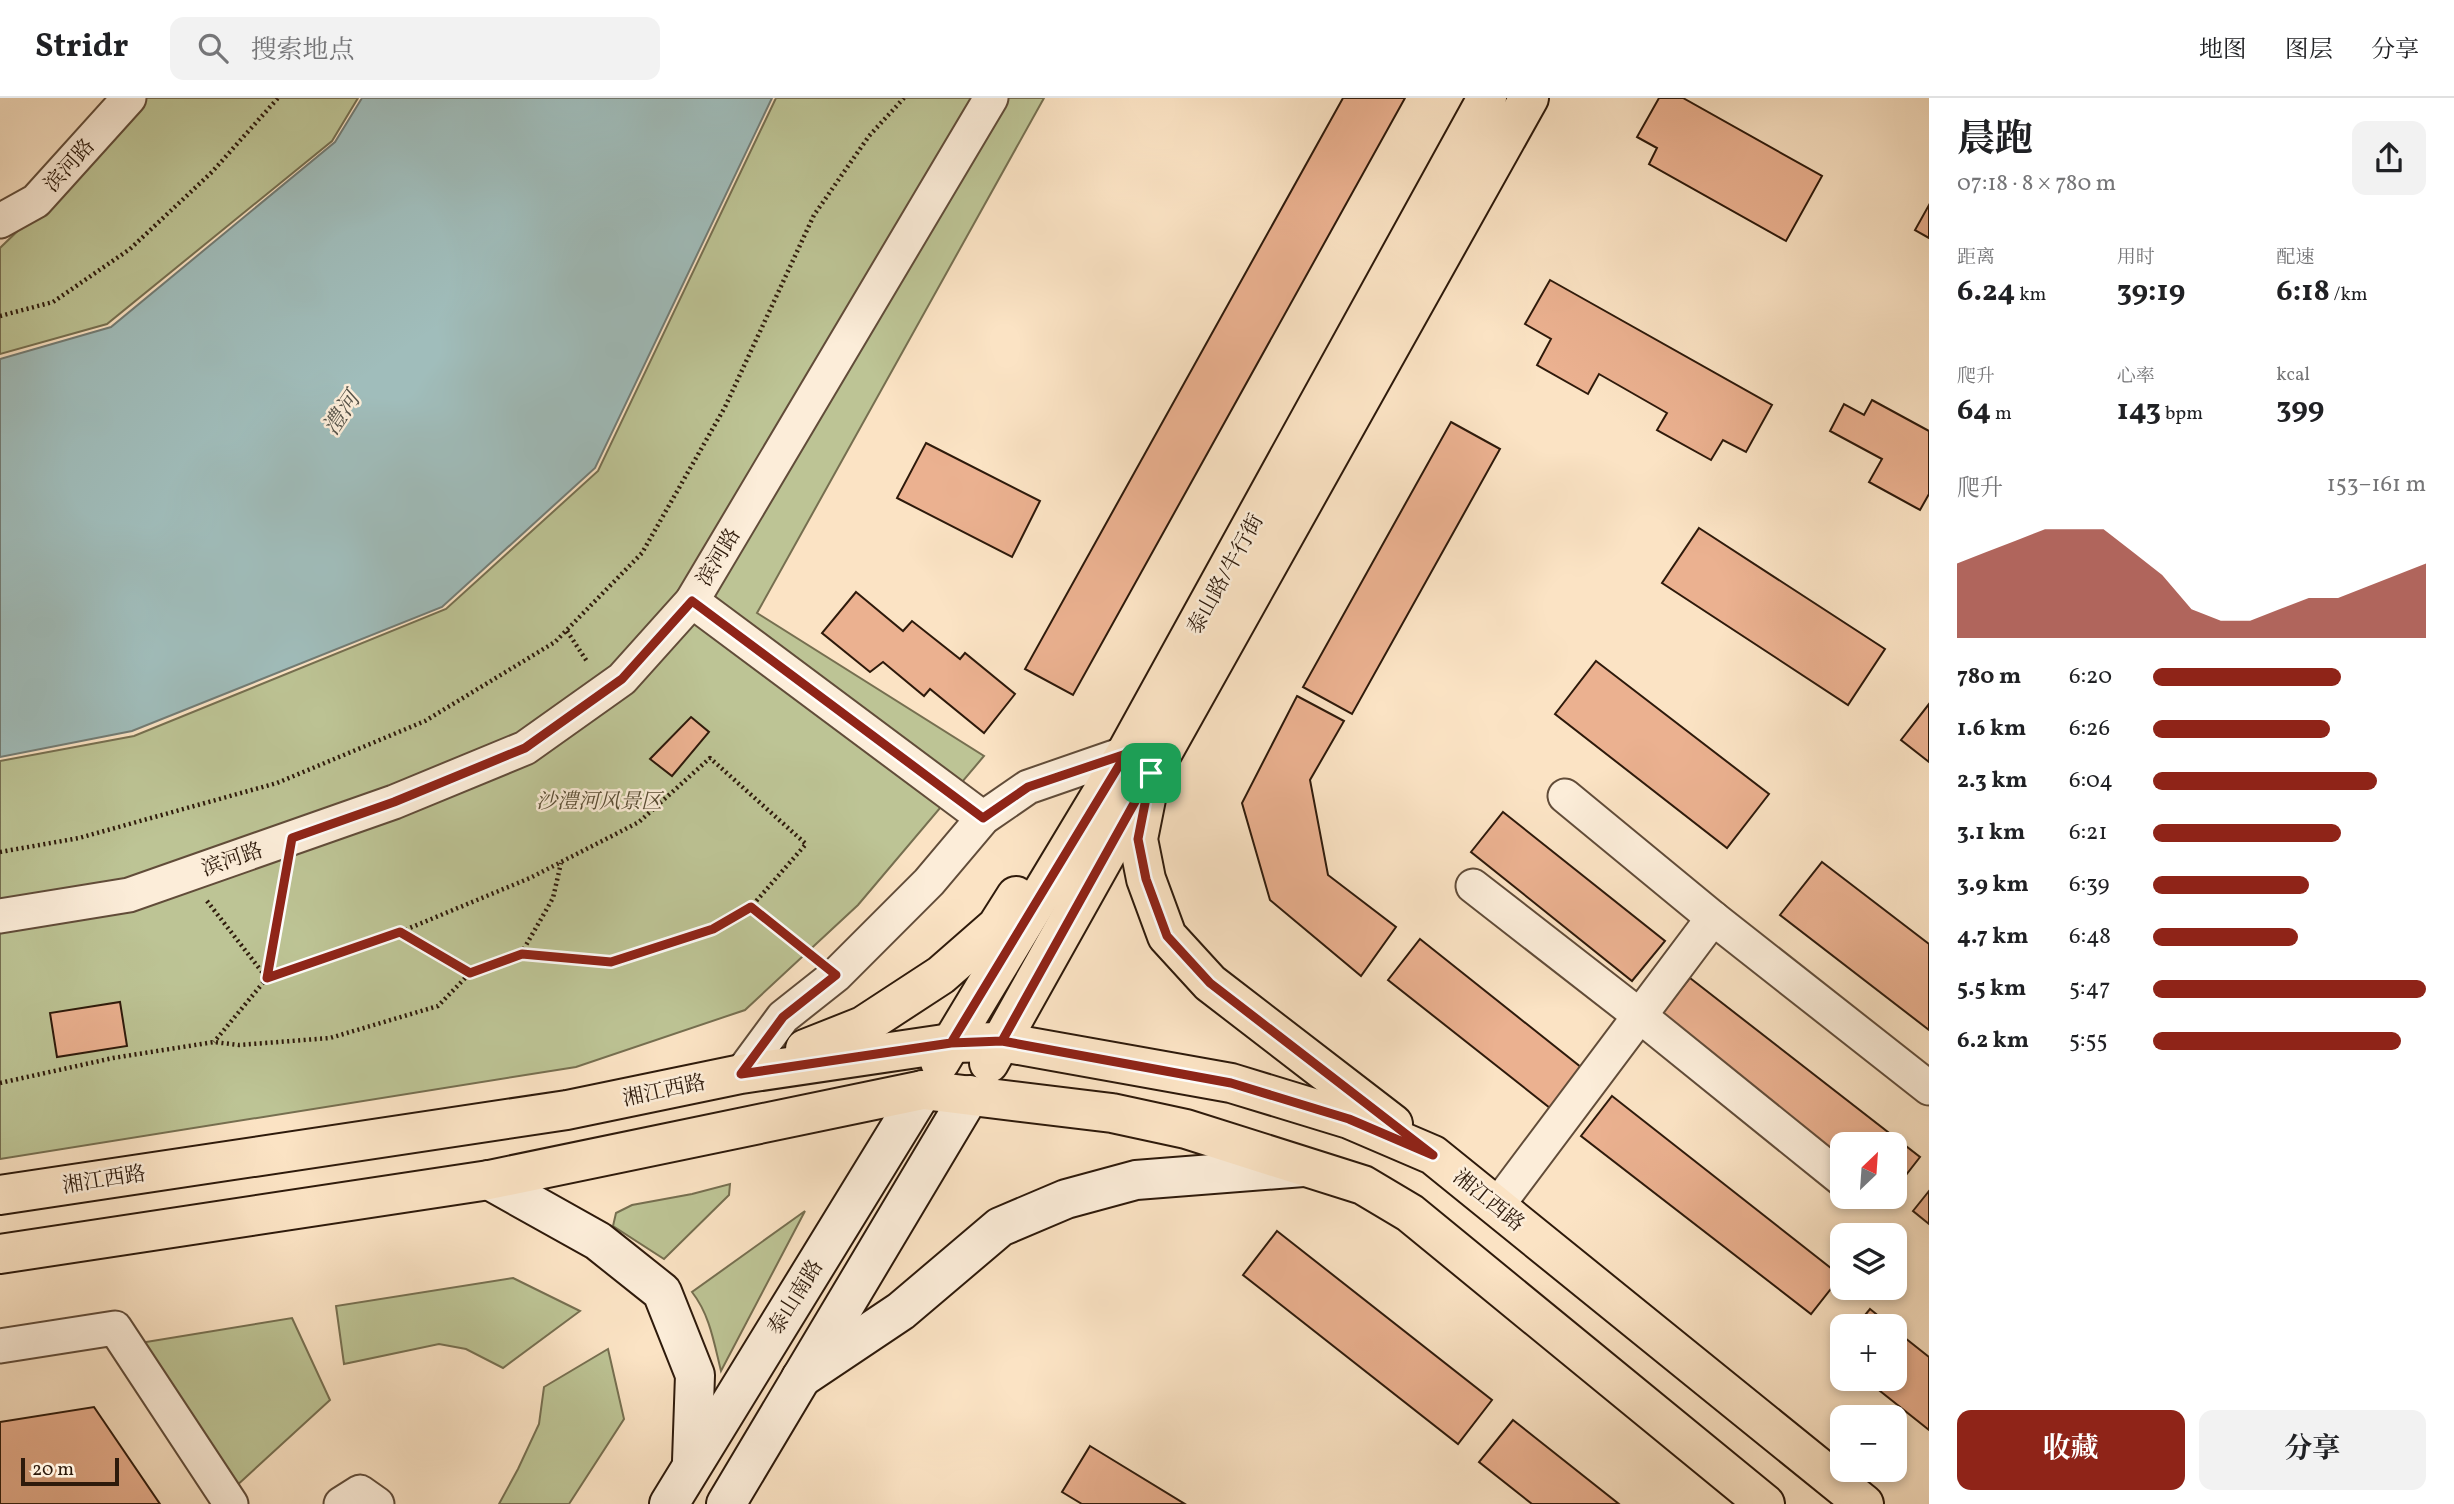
<!DOCTYPE html>
<html lang="zh">
<meta charset="utf-8">
<style>
body{margin:0;font-family:Vollkorn,"Noto Serif SC",serif;background:#f2f2f2;color:#202124;height:100vh;display:flex;flex-direction:column;font-size:26px;white-space:nowrap}
*{box-sizing:border-box;margin:0}
p{font-size:23px;color:#757577}
.icon{flex:none;width:38px;height:38px;fill:none;stroke:currentColor;stroke-width:2;stroke-linecap:round;stroke-linejoin:round}
.map{position:relative;flex:1;overflow:hidden}
.panel{display:flex;flex-direction:column;background:#fff;width:525px}
.panel>*{flex:none}
.needle{width:46px;rotate:25deg}
.fabs{position:absolute;left:1830px;top:1034px;display:grid;gap:14px}
.fabs a{display:grid;place-items:center;width:77px;height:77px;border-radius:14px;background:#fff;box-shadow:0 4px 10px #0003;font-size:35px}
.scale{position:absolute;left:21px;bottom:18px;width:98px;box-sizing:border-box;padding-left:7px;border:4px solid #2e1a0b;border-top:0;font-size:19px;line-height:24px;white-space:nowrap;color:#2e1a0b;-webkit-text-stroke:5px #fcedd9;paint-order:stroke}
.pin{position:absolute;display:grid;place-items:center;width:60px;height:60px;color:#fff;margin:-30px;border-radius:14px;box-shadow:0 4px 10px #0006}
.round{display:grid;place-items:center;flex:none;width:74px;height:74px;border-radius:14px;background:#f2f2f2}
.summary{display:flex;align-items:center;justify-content:space-between;height:119px;padding:0 28px}
h1{font-size:38px;font-weight:700;line-height:52px}
.figures{display:grid;grid-template-columns:repeat(3,1fr);gap:10px;height:119px;padding:7px 28px}
.figures div{display:grid;align-content:center}
.figures b{font-size:30px;font-weight:700}
.figures small{font-size:19px;font-weight:400}
.figures p{font-size:19px}
.chart{height:196px;padding:14px 28px}
.chart p{display:flex;justify-content:space-between}
.chart svg{width:100%;height:126px;margin-top:7px;fill:#8f2418;opacity:.7}
.button{display:flex;gap:14px;margin-top:auto;padding:14px 28px}
.button a{flex:1;height:80px;border-radius:14px;background:#8f2418;color:#fff;font-size:28px;font-weight:700;line-height:80px;text-align:center}
.button a+a{background:#f2f2f2;color:#202124}
ul{padding:0 28px;list-style:none;font-size:23px}
li{display:grid;grid-template-columns:112px 84px 1fr;align-items:center;height:52px}
li i{height:18px;border-radius:9px;background:#8f2418}
header{display:flex;align-items:center;gap:42px;box-sizing:border-box;height:98px;padding:0 35px;background:#fff;border-bottom:2px solid #e0e0e0}
header strong{font-size:33px}
nav{display:flex;gap:38px;margin-inline-start:auto;font-size:24px}
.search{width:490px;height:63px;background:#f2f2f2;display:flex;align-items:center;gap:18px;box-sizing:border-box;padding:0 24px;border-radius:14px;color:#757577;font-size:26px}
main{display:flex;flex:1;min-height:0}
.map>svg:first-child{display:block}
</style>
<header>
<strong>Stridr</strong>
<div class="search"><svg class="icon" aria-label="search" viewBox="0 0 24 24"><circle cx="10" cy="10" r="6"/><path d="M15 15l6 6"/></svg>搜索地点</div>
<nav><a>地图</a><a>图层</a><a>分享</a></nav>
</header>
<main>
<div class="map">
<svg width="1929" height="1406" viewBox="0 0 1929 1406">
<rect width="100%" height="100%" fill="#fbe3c4"/>
<filter id="stains"><feTurbulence type="fractalNoise" baseFrequency=".00286" numOctaves="4"/><feColorMatrix values="0 0 0 0 .2 0 0 0 0 .09 0 0 0 0 .02 0 0 0 .5 -.17"/></filter>
<radialGradient id="worn" r=".72"><stop offset=".6" stop-color="#630" stop-opacity="0"/><stop offset="1" stop-color="#630" stop-opacity=".3"/></radialGradient>
<g fill="#bdc495" stroke="#766f50" stroke-width="2">
<path d="M 144,0 L 358,0 L 332,43 L 107,226 L 0,256 L 0,150 L 112,42 Z"/>
<path d="M 776,0 L 1044,0 L 757,515 L 984,658 L 858,807 L 745,912 L 576,969 L 0,1061 L 0,663 L 134,638 L 446,511 L 598,373 Z"/>
<path d="M 730,1086 L 729,1097 L 664,1161 L 613,1128 L 616,1115 L 632,1107 L 692,1096 Z"/>
<path d="M 805,1113 L 721,1273 C 714,1245 710,1217 692,1194 Z"/>
<path d="M 513,1180 L 580,1213 L 503,1270 L 466,1251 L 439,1246 L 344,1266 L 336,1208 Z"/>
<path d="M 292,1220 L 330,1302 L 233,1391 L 140,1245 Z"/>
<path d="M 608,1251 L 624,1321 L 569,1406 L 499,1406 L 518,1371 L 539,1326 L 544,1289 Z"/>
</g>
<path fill="#a0bdbb" stroke="#727c75" stroke-width="2" d="M 362,0 L 772,0 L 595,370 L 442,509 L 132,633 L 0,659 L 0,261 L 111,229 L 335,44 Z"/>
<g fill="#ebb190" stroke="#2e1a0b" stroke-width="2">
<path d="M 1343,0 L 1405,0 L 1073,597 L 1025,571 Z"/>
<path d="M 1659,0 L 1683,0 L 1822,78 L 1786,143 L 1649,66 L 1657,50 L 1637,39 Z"/>
<path d="M 1929,107 L 1929,140 L 1915,132 Z"/>
<path d="M 1550,182 L 1772,307 L 1746,354 L 1723,342 L 1711,362 L 1657,332 L 1667,315 L 1599,276 L 1588,296 L 1537,267 L 1551,241 L 1525,226 Z"/>
<path d="M 1872,302 L 1929,333 L 1929,396 L 1920,412 L 1869,384 L 1882,361 L 1830,333 L 1844,306 L 1864,317 Z"/>
<path d="M 1451,324 L 1500,351 L 1352,616 L 1303,589 Z"/>
<path d="M 926,345 L 1040,403 L 1012,459 L 897,400 Z"/>
<path d="M 1699,430 L 1885,551 L 1848,607 L 1662,485 Z"/>
<path d="M 856,494 L 903,533 L 912,523 L 960,561 L 965,555 L 1015,596 L 984,635 L 930,591 L 924,598 L 883,564 L 870,574 L 822,535 Z"/>
<path d="M 1596,563 L 1769,696 L 1727,750 L 1555,616 Z"/>
<path d="M 1297,598 L 1344,623 L 1310,682 L 1328,777 L 1396,829 L 1361,878 L 1270,802 L 1242,705 Z"/>
<path d="M 1929,606 L 1929,664 L 1901,642 Z"/>
<path d="M 691,619 L 709,634 L 672,678 L 650,661 Z"/>
<path d="M 1503,714 L 1665,843 L 1632,883 L 1471,754 Z"/>
<path d="M 1822,764 L 1929,846 L 1929,932 L 1780,817 Z"/>
<path d="M 1420,841 L 1582,970 L 1550,1010 L 1388,882 Z"/>
<path d="M 1690,880 L 1920,1059 L 1895,1091 L 1895,1046 L 1843,1046 L 1843,1062 L 1659,919 Z"/>
<path d="M 120,904 L 127,948 L 57,959 L 50,915 Z"/>
<path d="M 1612,998 L 1841,1178 L 1811,1216 L 1581,1038 Z"/>
<path d="M 1929,1093 L 1929,1126 L 1913,1113 Z"/>
<path d="M 1277,1133 L 1492,1302 L 1458,1346 L 1243,1177 Z"/>
<path d="M 1870,1211 L 1891,1228 L 1856,1228 Z"/>
<path d="M 1895,1232 L 1929,1259 L 1929,1332 L 1865,1281 L 1895,1281 Z"/>
<path d="M 1843,1244 L 1843,1263 L 1833,1256 Z"/>
<path d="M 94,1309 L 160,1406 L 0,1406 L 0,1324 Z"/>
<path d="M 1513,1322 L 1619,1406 L 1532,1406 L 1479,1364 Z"/>
<path d="M 1090,1348 L 1185,1406 L 1082,1406 L 1062,1394 Z"/>
</g>
<g fill="none" stroke-linecap="round" stroke-linejoin="round">
<g stroke="#614c39" stroke-width="37">
<g id="street">
<path d="M 0,123 L 36,103 L 129,0"/>
<path d="M 692,503 L 983,720"/>
<path d="M 1565,698 L 1713,820 L 1929,990"/>
<path d="M 1473,788 L 1640,918 L 1843,1082"/>
<path d="M 0,818 L 129,797 L 394,704 L 525,650 L 622,581 L 692,503 L 991,0"/>
<path d="M 741,976 L 783,919 L 836,877 L 929,784 L 983,720 L 1028,689 L 1126,655"/>
<path d="M 1497,1108 L 1713,820"/>
<path d="M 0,1248 L 115,1230 L 231,1406"/>
<path d="M 341,1406 L 360,1394 L 377,1406"/>
</g>
</g>
<g stroke="#2e1a0b" stroke-width="42">
<g id="secondary">
<path d="M 489,1082 L 598,1143 L 662,1194 L 695,1277 L 692,1363"/>
<path d="M 801,1280 L 901,1213 L 1000,1129 L 1066,1101 L 1136,1082 L 1303,1069"/>
<path d="M 669,1406 L 923,992"/>
<path d="M 726,1406 L 970,997"/>
</g>
</g>
<g stroke="#2e1a0b" stroke-width="42">
<g id="primary">
<path d="M 1146,701 L 1138,741 L 1146,781 L 1167,838 L 1210,885 L 1393,1026"/>
<path d="M 805,951 L 863,928 L 941,877 L 997,828 L 1016,798"/>
<path d="M 940,964 L 1126,655 L 1487,0"/>
<path d="M 989,965 L 1529,0"/>
<path d="M 0,1097 L 567,1012 L 741,976 L 951,945 L 1002,944 L 1231,985 L 1349,1021 L 1433,1057 L 1864,1406"/>
<path d="M 0,1156 L 489,1082 L 923,992 L 1112,1015 L 1186,1031 L 1363,1087 L 1410,1115 L 1765,1406"/>
</g>
</g>
<g stroke="#2e1a0b" stroke-width="4.5" stroke-dasharray="2 3.5" stroke-linecap="butt">
<path d="M 0,218 L 53,204 L 130,151 L 212,74 L 278,0"/>
<path d="M 567,533 L 588,565"/>
<path d="M 0,754 L 79,740 L 277,685 L 425,623 L 555,544 L 642,455 L 725,309 L 814,117 L 869,38 L 904,0"/>
<path d="M 207,803 L 266,879"/>
<path d="M 751,809 L 810,857"/>
<path d="M 401,835 L 470,875"/>
<path d="M 521,856 L 553,800 L 561,765"/>
<path d="M 267,879 L 285,777"/>
<path d="M 0,985 L 113,960 L 214,944 L 239,947 L 330,940 L 438,908 L 470,875 L 521,856 L 611,865 L 713,831 L 751,809 L 806,746 L 710,660 L 639,724 L 530,780 L 400,834 L 267,880 L 214,944"/>
</g>
<use href="#street" stroke="#fcedd9" stroke-width="33"/>
<use href="#secondary" stroke="#fcedd9" stroke-width="38"/>
<use href="#primary" stroke="#fbe3c4" stroke-width="38"/>
</g>
<g fill="none" stroke-linecap="round" stroke-linejoin="round">
<g stroke="#fff" stroke-width="14">
<path id="route" d="M 1151,675 L 1002,943 L 951,945 L 741,976 L 783,919 L 836,877 L 751,809 L 713,831 L 611,864 L 522,856 L 470,875 L 400,834 L 267,880 L 292,740 L 394,704 L 525,650 L 622,581 L 692,503 L 983,720 L 1028,689 L 1126,656 L 951,945 L 1002,943 L 1231,985 L 1349,1021 L 1433,1057 L 1210,885 L 1167,838 L 1146,781 L 1138,741 L 1151,675"/>
</g>
<use href="#route" stroke="#8f2418" stroke-width="9"/>
</g>
<g text-anchor="middle" stroke-width="5" stroke-linejoin="round" paint-order="stroke">
<g font-size="21" fill="#2e1a0b" stroke="#fcedd9">
<text transform="translate(69 67) rotate(-48)" y="7">滨河路</text>
<text transform="translate(718 459) rotate(-59)" y="7">滨河路</text>
<text transform="translate(1225 476) rotate(-61)" y="7">泰山路/牛行街</text>
<text transform="translate(232 761) rotate(-19)" y="7">滨河路</text>
<text transform="translate(664 992) rotate(-12)" y="7">湘江西路</text>
<text transform="translate(104 1081) rotate(-9)" y="7">湘江西路</text>
<text transform="translate(1489 1102) rotate(39)" y="7">湘江西路</text>
<text transform="translate(795 1199) rotate(-58)" y="7">泰山南路</text>
</g>
<g font-size="21" font-style="italic" fill="#594d34" stroke="#fcedd9">
<text x="599" y="710">沙澧河风景区</text>
</g>
<g font-size="23" font-style="italic" fill="#565349" stroke="#fcedd9">
<text transform="translate(341 315) rotate(-56)" y="8">澧河</text>
</g>
</g>
<rect width="100%" height="100%" filter="url(#stains)"/>
<rect width="100%" height="100%" fill="url(#worn)"/>
</svg>
<div class="fabs">
<a><svg class="needle" viewBox="-14 -14 28 28"><path d="M0-13l5 13h-10z" fill="#e53935"/><path d="M0 13l5-13h-10z" fill="#757577"/></svg></a>
<a><svg class="icon" aria-label="layers" viewBox="0 0 24 24"><path d="M12 4l9 5-9 5-9-5zM3 14l9 5 9-5"/></svg></a>
<a>+</a>
<a>−</a>
</div>
<div class="scale">20 m</div>
<div class="pin" style="left:1151px;top:675px;background:#1e9e55"><svg class="icon" aria-label="arrive" viewBox="0 0 24 24"><path d="M6 21V4h12l-3 4 3 4H6"/></svg></div>
</div>
<section class="panel">
<div class="summary"><div><h1>晨跑</h1><p>07:18 · 8 × 780 m</p></div><a class="round"><svg class="icon" aria-label="share" viewBox="0 0 24 24"><path d="M12 15V3M7 8l5-5 5 5M5 13v7h14v-7"/></svg></a></div>
<div class="figures">
<div><p>距离</p><b>6.24<small> km</small></b></div>
<div><p>用时</p><b>39:19</b></div>
<div><p>配速</p><b>6:18<small> /km</small></b></div>
</div>
<div class="figures">
<div><p>爬升</p><b>64<small> m</small></b></div>
<div><p>心率</p><b>143<small> bpm</small></b></div>
<div><p>kcal</p><b>399</b></div>
</div>
<div class="chart"><p><span>爬升</span>153–161 m</p>
<svg viewBox="0 0 160 44" preserveAspectRatio="none"><path d="M0 44V18L10 14L20 10L30 6L40 6L50 6L60 14L70 22L80 34L90 38L100 38L110 34L120 30L130 30L140 26L150 22L160 18V44z"/></svg>
</div>
<ul>
<li><b>780 m</b>6:20<i style="width:69%"></i></li>
<li><b>1.6 km</b>6:26<i style="width:65%"></i></li>
<li><b>2.3 km</b>6:04<i style="width:82%"></i></li>
<li><b>3.1 km</b>6:21<i style="width:69%"></i></li>
<li><b>3.9 km</b>6:39<i style="width:57%"></i></li>
<li><b>4.7 km</b>6:48<i style="width:53%"></i></li>
<li><b>5.5 km</b>5:47<i style="width:100%"></i></li>
<li><b>6.2 km</b>5:55<i style="width:91%"></i></li>
</ul>
<div class="button"><a>收藏</a><a>分享</a></div>
</section>
</main>
